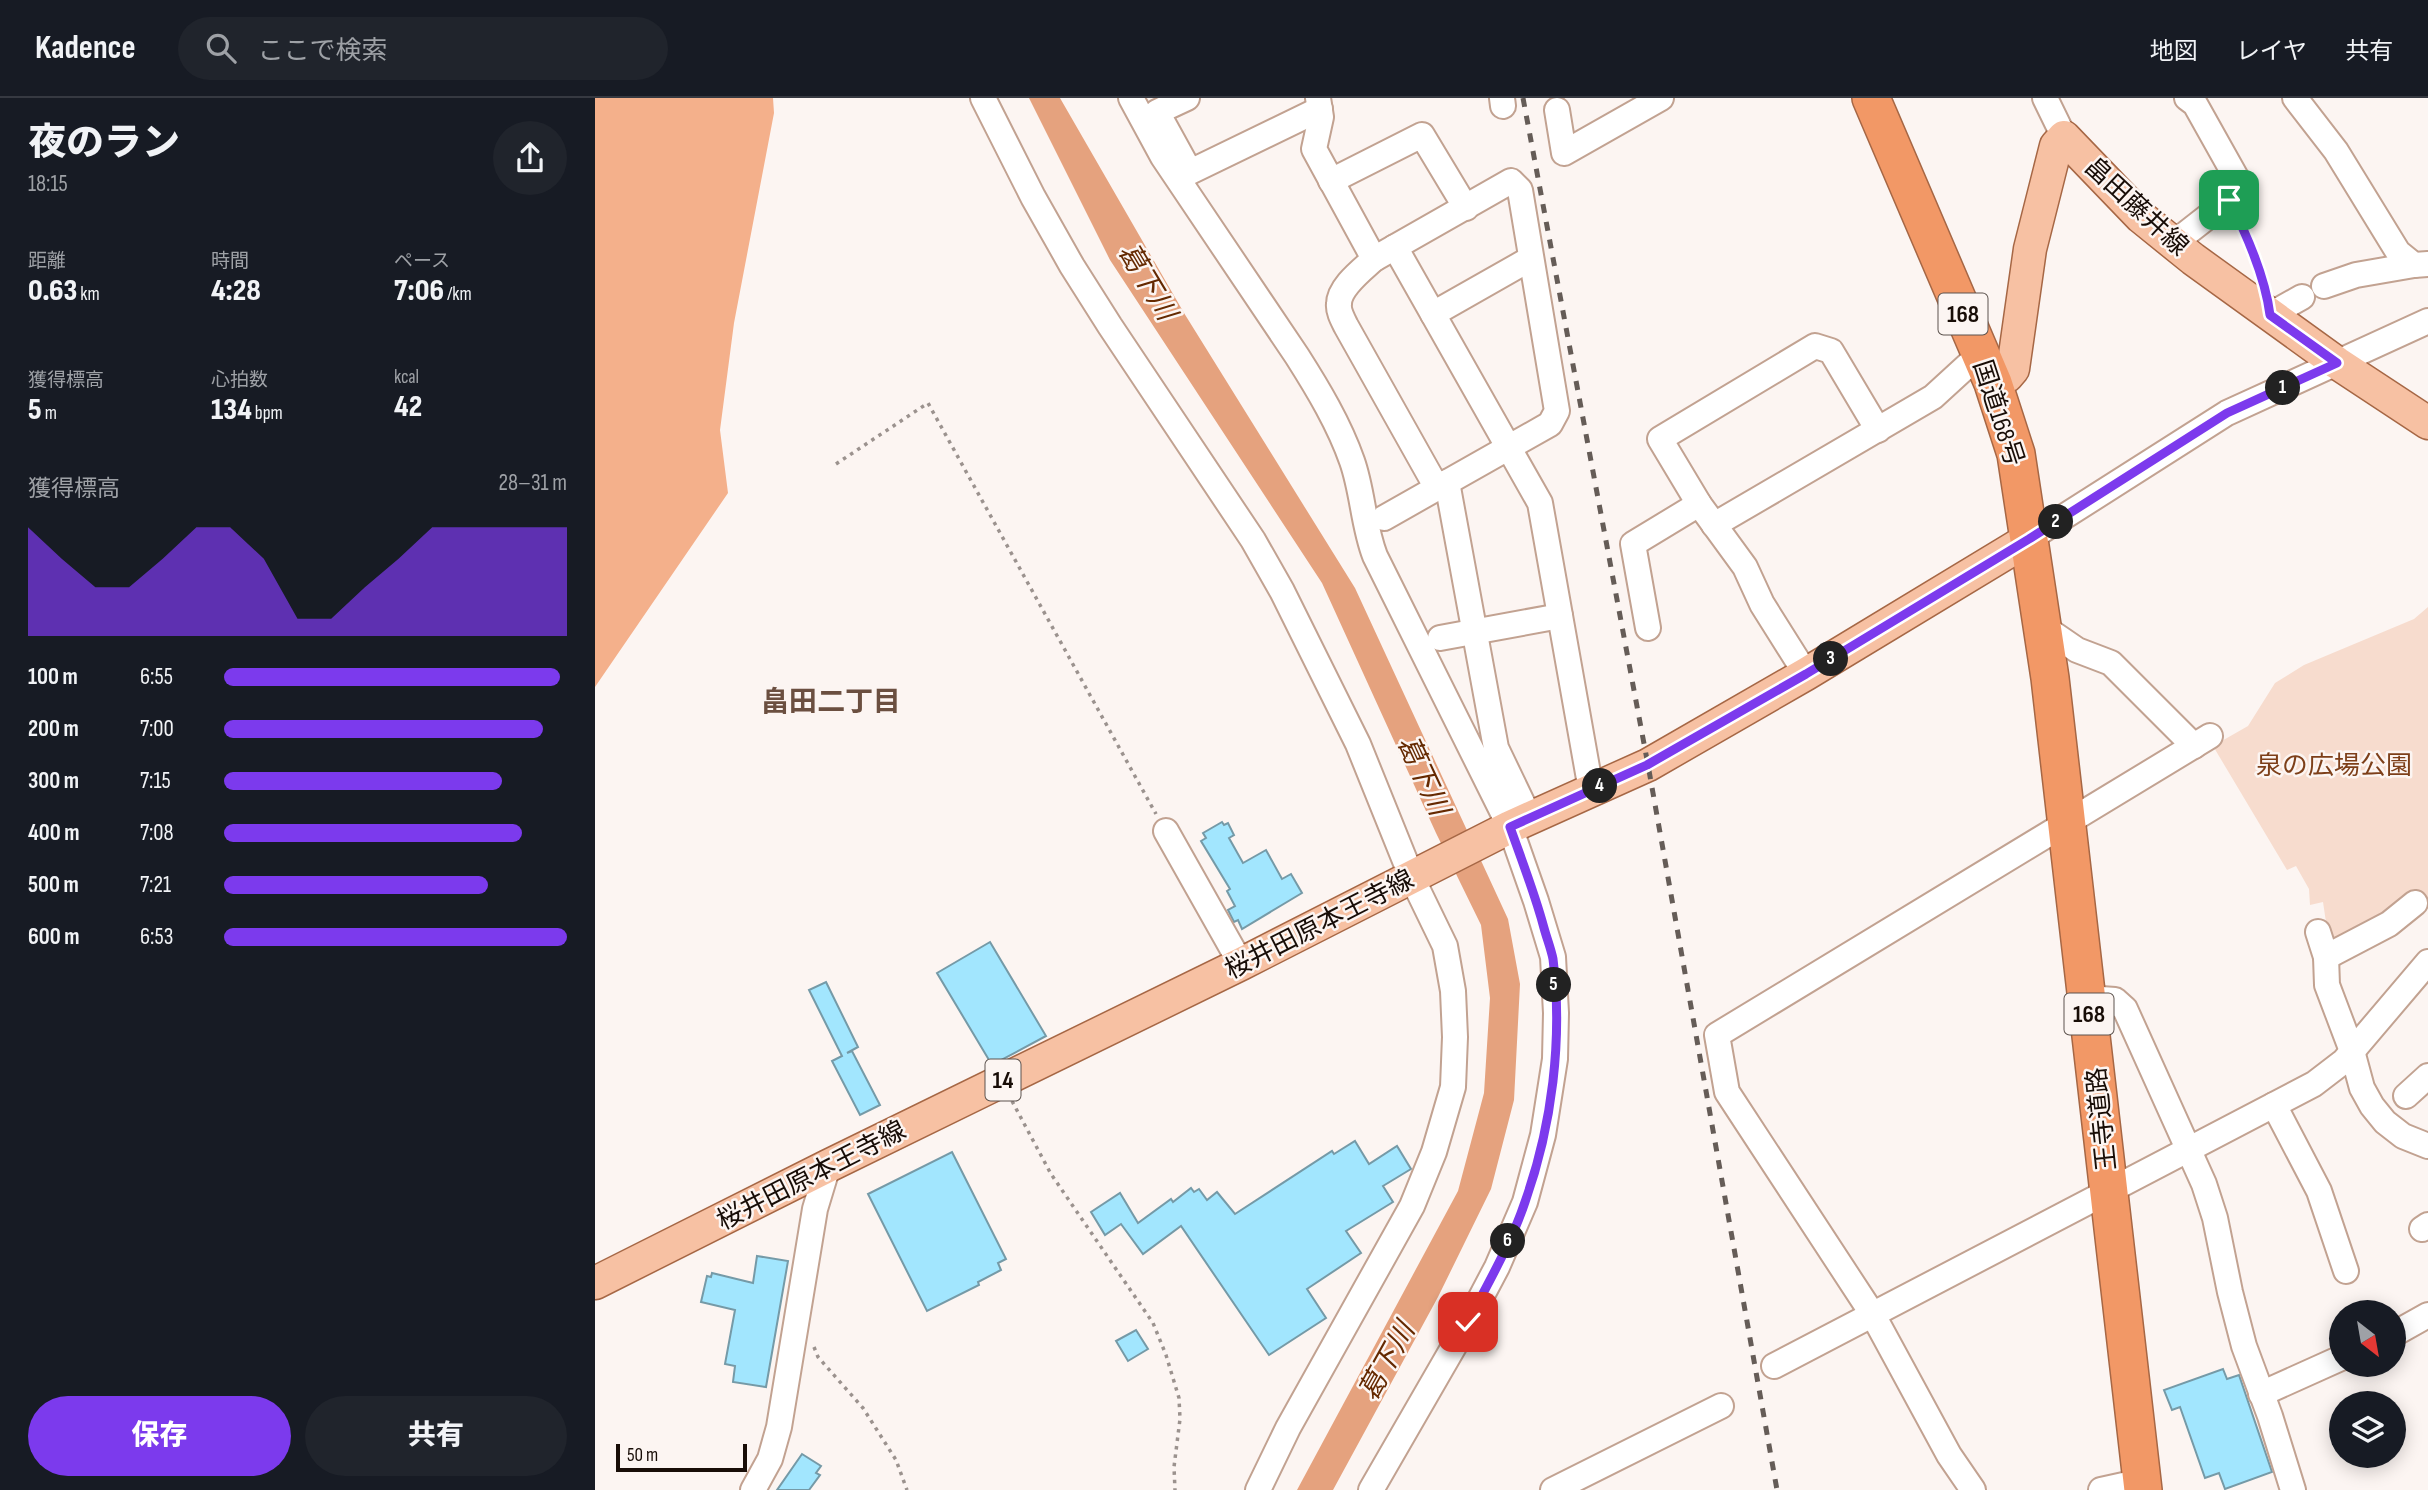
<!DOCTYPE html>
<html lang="ja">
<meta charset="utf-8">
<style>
body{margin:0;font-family:"Sofia Sans Condensed","Noto Sans JP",sans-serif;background:#20242c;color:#f1f3f6;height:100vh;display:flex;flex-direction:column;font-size:26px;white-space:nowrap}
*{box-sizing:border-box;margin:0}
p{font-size:23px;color:#9ea1a6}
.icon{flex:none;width:38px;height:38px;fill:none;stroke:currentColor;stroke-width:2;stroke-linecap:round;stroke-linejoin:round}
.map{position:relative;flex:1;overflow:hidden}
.panel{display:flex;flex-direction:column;background:#171b24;width:595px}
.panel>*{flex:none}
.needle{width:46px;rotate:149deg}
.tools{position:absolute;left:1734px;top:1202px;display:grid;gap:14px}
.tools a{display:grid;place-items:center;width:77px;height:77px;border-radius:50%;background:#171b24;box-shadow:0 4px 18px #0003;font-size:35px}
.scale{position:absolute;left:21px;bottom:18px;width:131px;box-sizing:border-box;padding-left:7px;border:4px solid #180d07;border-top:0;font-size:19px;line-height:24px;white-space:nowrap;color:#180d07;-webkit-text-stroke:5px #fcf5f2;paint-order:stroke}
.pin{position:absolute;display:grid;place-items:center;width:60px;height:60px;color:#fff;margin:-30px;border-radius:14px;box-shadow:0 4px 10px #0006}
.km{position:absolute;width:35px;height:35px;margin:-18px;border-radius:50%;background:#222;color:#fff;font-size:19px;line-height:35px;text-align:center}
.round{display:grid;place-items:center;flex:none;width:74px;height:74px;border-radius:37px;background:#20242c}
.headline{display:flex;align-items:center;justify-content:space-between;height:119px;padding:0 28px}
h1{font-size:38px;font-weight:800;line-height:52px}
.metrics{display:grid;grid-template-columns:repeat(3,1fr);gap:10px;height:119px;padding:7px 28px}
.metrics div{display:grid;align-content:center}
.metrics b{font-size:30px;font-weight:800}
.metrics small{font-size:19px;font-weight:400}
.metrics p{font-size:19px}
.chart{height:196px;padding:14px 28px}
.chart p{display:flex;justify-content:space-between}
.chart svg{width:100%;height:126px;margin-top:7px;fill:#7c3aed;opacity:.7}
.primary-button{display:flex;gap:14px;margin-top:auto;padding:14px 28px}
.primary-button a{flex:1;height:80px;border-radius:42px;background:#7c3aed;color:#fff;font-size:28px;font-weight:800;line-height:80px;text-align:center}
.primary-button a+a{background:#20242c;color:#f1f3f6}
ul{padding:0 28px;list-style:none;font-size:23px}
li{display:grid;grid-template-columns:112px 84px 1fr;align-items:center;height:52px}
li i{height:18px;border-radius:9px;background:#7c3aed}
header{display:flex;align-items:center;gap:42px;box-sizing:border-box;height:98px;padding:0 35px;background:#171b24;border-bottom:2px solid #363941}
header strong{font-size:33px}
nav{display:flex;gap:38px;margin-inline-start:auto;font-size:24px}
.search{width:490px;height:63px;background:#20242c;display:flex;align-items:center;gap:18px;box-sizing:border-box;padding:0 24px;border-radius:38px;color:#9ea1a6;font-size:26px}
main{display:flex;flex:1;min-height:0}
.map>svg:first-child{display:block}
</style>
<header>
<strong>Kadence</strong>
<div class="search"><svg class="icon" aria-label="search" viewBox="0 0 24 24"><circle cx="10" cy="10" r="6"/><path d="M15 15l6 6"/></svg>ここで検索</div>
<nav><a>地図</a><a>レイヤ</a><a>共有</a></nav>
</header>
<main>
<section class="panel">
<div class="headline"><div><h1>夜のラン</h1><p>18:15</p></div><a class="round"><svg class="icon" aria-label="share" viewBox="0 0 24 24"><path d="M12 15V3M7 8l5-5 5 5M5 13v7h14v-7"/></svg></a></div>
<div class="metrics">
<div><p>距離</p><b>0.63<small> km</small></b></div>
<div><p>時間</p><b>4:28</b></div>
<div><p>ペース</p><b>7:06<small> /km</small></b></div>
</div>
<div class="metrics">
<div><p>獲得標高</p><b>5<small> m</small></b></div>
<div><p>心拍数</p><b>134<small> bpm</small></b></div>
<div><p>kcal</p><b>42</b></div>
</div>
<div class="chart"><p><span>獲得標高</span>28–31 m</p>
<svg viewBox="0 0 160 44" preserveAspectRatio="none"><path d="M0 44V6L10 17L20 27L30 27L40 17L50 6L60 6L70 17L80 38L90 38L100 27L110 17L120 6L130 6L140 6L150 6L160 6V44z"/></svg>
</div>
<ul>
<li><b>100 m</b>6:55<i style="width:98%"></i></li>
<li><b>200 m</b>7:00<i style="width:93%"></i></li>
<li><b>300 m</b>7:15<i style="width:81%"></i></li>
<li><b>400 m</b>7:08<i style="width:87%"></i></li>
<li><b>500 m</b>7:21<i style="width:77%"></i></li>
<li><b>600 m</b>6:53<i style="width:100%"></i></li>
</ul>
<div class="primary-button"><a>保存</a><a>共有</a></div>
</section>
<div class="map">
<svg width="1833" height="1392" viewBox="0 0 1833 1392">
<rect width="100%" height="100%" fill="#fcf5f2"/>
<path fill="#f7dcce" d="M 1833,509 L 1833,804 L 1826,811 L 1735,851 L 1728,804 L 1715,807 L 1714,791 L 1701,768 L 1692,772 L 1618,648 L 1653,628 L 1680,585 L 1709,567 L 1819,521 Z"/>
<path fill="#f4b08b" d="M 0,0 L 178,0 L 179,15 L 139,225 L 125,332 L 133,395 L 0,589 Z"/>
<path fill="#e5a27e" d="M 434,0 L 465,0 L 589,215 L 760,490 L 913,821 L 925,886 L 919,1002 L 896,1091 L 843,1199 L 738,1392 L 702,1392 L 863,1093 L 889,995 L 895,900 L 886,827 L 841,735 L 727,485 L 515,162 Z"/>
<g fill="#a2e6fe" stroke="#759aa7" stroke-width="2">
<path d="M 627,724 L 629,727 L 633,725 L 639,737 L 634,740 L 648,765 L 671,752 L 687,781 L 696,776 L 707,795 L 647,831 L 643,822 L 639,824 L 633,812 L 640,808 L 632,793 L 635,791 L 606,743 L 611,740 L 608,735 Z"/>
<path d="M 395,844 L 451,938 L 397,967 L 342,875 Z"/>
<path d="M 231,884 L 263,949 L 252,955 L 257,953 L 285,1007 L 265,1017 L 237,963 L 247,958 L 214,892 Z"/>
<path d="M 760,1043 L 774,1066 L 802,1048 L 816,1071 L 788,1088 L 798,1104 L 751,1133 L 766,1155 L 712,1191 L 731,1220 L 674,1257 L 586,1128 L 548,1156 L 526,1126 L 510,1137 L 496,1114 L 525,1095 L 543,1125 L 576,1101 L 578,1104 L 596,1090 L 599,1094 L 604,1091 L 612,1102 L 622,1094 L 640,1116 L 737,1053 L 739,1056 Z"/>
<path d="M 357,1054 L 411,1161 L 403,1165 L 406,1172 L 383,1184 L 384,1187 L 332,1213 L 273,1096 Z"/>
<path d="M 162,1158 L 193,1163 L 171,1289 L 138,1284 L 140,1268 L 130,1266 L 140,1212 L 106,1204 L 112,1178 L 116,1179 L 117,1175 L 158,1185 Z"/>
<path d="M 541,1232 L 553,1251 L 533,1263 L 521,1243 Z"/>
<path d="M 1628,1271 L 1632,1281 L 1644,1277 L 1677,1374 L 1630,1391 L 1624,1375 L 1610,1380 L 1585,1309 L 1577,1312 L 1569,1292 Z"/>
<path d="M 207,1356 L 226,1368 L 221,1375 L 225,1377 L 214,1392 L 182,1392 Z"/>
</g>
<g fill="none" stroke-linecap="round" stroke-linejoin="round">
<g stroke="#c2a291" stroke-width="28">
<g id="minor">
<path d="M 388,0 L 438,99 L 477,168 L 515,228 L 658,442 L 687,493 L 763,646 L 817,780 L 850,848 L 858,893 L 860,939 L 858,989 L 839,1054 L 817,1108 L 693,1330 L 663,1392"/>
<path d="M 536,0 L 568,59 L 702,258 C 723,291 744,326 757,363 C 768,394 768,427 780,458 L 915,729 L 941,803 L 958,859 L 961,915 L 960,961 L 948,1037 L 930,1104 L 902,1169 L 873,1224 L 776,1392"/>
<path d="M 592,0 L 562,14 L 595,74 L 725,11"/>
<path d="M 723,0 L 726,19 L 719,51 L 779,161"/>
<path d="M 907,0 L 908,8"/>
<path d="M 1450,0 L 1469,39"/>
<path d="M 1700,0 L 1741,53 L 1803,154 L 1819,167 L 1833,166"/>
<path d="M 962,12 L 969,55 L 1066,0"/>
<path d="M 736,83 L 827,37 L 871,110"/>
<path d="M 1579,145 L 1634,102 L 1642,81 L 1600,6 L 1592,0"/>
<path d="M 800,149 L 945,405 L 996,692"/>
<path d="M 1729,188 L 1761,177 L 1819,167"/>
<path d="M 838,216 L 935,161"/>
<path d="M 1675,217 L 1707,199"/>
<path d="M 852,384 L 901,650 L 935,721"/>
<path d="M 789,420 L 955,326 L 962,313 L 925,92 L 916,83 L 779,161 C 767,172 744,189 744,206 C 743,213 748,222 751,228 L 842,390"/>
<path d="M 1119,427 L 1338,299 L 1385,256"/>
<path d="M 1434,441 L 1632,315 L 1833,223"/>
<path d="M 1447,528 L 1482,552 L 1516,565 L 1599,648"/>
<path d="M 1053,530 L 1038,446 L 1104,406"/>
<path d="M 845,540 L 965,518"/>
<path d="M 1211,576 L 1167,506 L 1150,469 L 1104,406 L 1065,341 L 1220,248 L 1236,253 L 1283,332"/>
<path d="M 571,733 L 646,866"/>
<path d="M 1723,834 L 1731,859 L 1732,887 L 1757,953 L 1767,990 L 1777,1008 L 1790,1024 L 1808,1038 L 1833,1048"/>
<path d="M 1731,859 L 1794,826 L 1820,805"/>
<path d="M 1492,900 L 1520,902 L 1530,911 L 1609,1086 L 1620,1120 L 1635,1194 L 1649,1248 L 1675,1318 L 1698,1392"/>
<path d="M 1811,998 L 1833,978"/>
<path d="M 1679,1007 L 1724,1093 L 1751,1173"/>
<path d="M 1827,1131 L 1833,1127"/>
<path d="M 1799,1236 L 1833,1217"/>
<path d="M 1179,1268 L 1719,986 L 1749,963 L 1833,864"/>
<path d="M 1666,1296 L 1746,1260"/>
<path d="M 158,1392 L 175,1361 L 184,1329 L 220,1111 L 233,1068"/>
<path d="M 958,1392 L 1126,1308"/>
<path d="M 1378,1392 L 1354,1357 L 1278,1217 L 1132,994 L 1122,937 L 1615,638"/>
<path d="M 1506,1392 L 1547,1383"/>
</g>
</g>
<g stroke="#a66745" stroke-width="35">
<g id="major">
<path d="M 1398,285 L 1412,278 L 1418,271 L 1435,151 L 1461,48 L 1469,39 L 1546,119 L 1598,161 L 1742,265 L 1833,325"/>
<path d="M 0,1185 L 233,1068 L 646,866 L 915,729 L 1053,667 L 1211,576 L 1434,441"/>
</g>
</g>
<g stroke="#a66745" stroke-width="40">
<path id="highway" d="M 1276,0 L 1398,285 L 1421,356 L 1455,580 L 1548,1392"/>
</g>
<g stroke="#9b928e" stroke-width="3.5" stroke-dasharray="3.5 5" stroke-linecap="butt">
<path d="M 1643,120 L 1667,181"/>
<path d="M 241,366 L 333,305 L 561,716"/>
<path d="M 417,1003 L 456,1076 L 558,1225 L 571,1257 L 584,1300 L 585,1321 L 579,1369 L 580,1392"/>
<path d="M 219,1249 L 223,1259 L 268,1310 L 301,1362 L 312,1392"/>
</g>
<use href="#minor" stroke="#fff" stroke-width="24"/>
<use href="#major" stroke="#f7c1a3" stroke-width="32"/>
<use href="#highway" stroke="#f29866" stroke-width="37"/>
<path stroke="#655c57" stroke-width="5" stroke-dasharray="9 9" stroke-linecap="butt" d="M 928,0 L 1053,667 L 1182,1392"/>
</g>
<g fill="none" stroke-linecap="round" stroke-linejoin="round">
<g stroke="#fff" stroke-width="14">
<path id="route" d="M 873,1224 C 893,1185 916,1146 930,1104 C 957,1028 968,941 958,861 C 956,851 952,841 949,830 C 940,796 927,763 915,729 L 1052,667 L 1211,576 L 1434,441 L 1632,315 L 1742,265 L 1675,217 C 1670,178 1652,137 1634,102"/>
</g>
<use href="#route" stroke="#7c3aed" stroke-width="9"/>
</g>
<g text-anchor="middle" stroke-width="5" stroke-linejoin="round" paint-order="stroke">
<g fill="#fcf5f2" stroke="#5c534e" stroke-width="2">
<rect x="1343.5" y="195.5" width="49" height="41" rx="5"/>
<rect x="1469.5" y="895.5" width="49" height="41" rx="5"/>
<rect x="390.5" y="961.5" width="35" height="41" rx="5"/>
</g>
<g font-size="24" font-weight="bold" fill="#180d07">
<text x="1368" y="224">168</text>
<text x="1494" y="924">168</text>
<text x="408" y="990">14</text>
</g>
<g font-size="26" fill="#180d07" stroke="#fcf5f2">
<text transform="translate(1542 108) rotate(43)" y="9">畠田藤井線</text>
<text transform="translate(1404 315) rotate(72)" y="9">国道168号</text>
<text transform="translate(724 826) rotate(-27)" y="9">桜井田原本王寺線</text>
<text transform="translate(1506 1021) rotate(-96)" y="9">王寺道路</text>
<text transform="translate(216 1077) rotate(-27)" y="9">桜井田原本王寺線</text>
</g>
<g font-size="26" fill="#7d3f19" stroke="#fcf5f2">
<text x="1739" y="676">泉の広場公園</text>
</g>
<g font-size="28" font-style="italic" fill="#652900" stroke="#fcf5f2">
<text transform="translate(553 183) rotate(59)" y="10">葛下川</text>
<text transform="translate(829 677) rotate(65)" y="10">葛下川</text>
<text transform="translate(791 1263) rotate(-61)" y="10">葛下川</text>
</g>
<g font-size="28" font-weight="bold" fill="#6b4f40" stroke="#fcf5f2">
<text x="236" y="613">畠田二丁目</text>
</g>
</g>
</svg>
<div class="tools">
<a><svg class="needle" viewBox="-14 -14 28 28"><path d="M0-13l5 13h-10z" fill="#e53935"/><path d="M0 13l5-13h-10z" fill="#9ea1a6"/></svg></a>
<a><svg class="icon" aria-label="layers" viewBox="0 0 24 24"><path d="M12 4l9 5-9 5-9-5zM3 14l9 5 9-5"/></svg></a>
</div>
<div class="scale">50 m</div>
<div class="pin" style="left:1634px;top:102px;background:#1e9e55"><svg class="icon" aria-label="arrive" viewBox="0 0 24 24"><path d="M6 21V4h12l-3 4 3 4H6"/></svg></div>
<div class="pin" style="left:873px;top:1224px;background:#d93025"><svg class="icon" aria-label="check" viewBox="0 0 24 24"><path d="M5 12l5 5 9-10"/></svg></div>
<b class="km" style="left:1688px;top:290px">1</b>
<b class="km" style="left:1461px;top:424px">2</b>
<b class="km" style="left:1236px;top:561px">3</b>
<b class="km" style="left:1005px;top:688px">4</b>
<b class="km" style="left:959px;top:887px">5</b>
<b class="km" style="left:913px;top:1143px">6</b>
</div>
</main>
